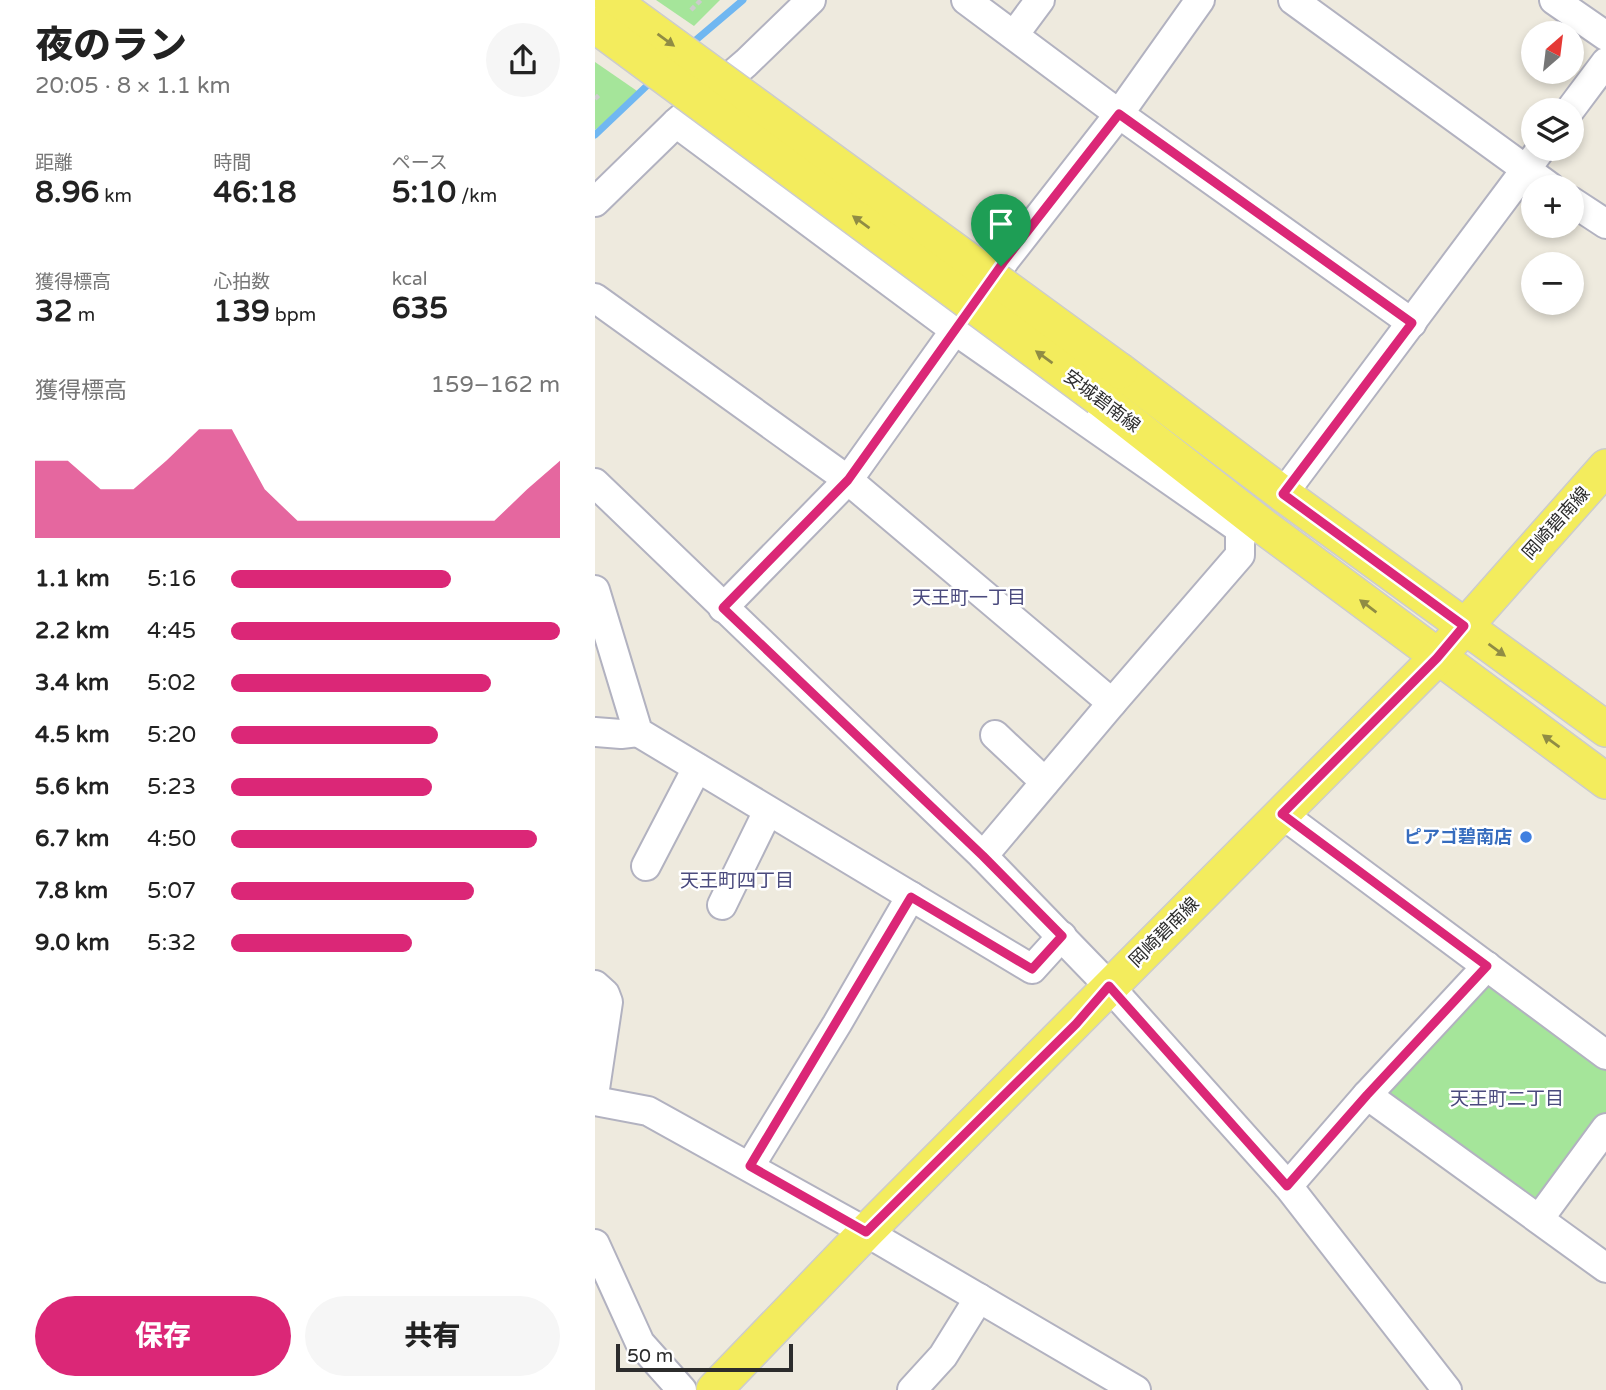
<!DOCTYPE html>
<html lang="ja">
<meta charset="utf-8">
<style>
body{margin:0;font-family:"Varela Round","Noto Sans JP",sans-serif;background:#f6f6f6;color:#222;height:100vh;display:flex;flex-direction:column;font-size:26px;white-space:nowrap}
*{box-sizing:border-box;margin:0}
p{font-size:23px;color:#767676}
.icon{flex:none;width:38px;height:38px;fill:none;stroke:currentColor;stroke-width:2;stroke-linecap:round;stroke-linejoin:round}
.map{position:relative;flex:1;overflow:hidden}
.sheet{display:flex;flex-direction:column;background:#fff;width:595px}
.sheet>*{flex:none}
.needle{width:46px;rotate:28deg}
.buttons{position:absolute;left:926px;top:21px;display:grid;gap:14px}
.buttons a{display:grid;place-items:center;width:63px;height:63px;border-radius:50%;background:#fff;box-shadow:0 4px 10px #0003;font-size:35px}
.scale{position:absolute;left:21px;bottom:18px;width:177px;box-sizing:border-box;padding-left:7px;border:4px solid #2c2c2c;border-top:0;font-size:19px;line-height:24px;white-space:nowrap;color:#2c2c2c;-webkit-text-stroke:5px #fff;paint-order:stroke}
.pin{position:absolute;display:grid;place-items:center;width:60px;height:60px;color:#fff;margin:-72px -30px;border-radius:50% 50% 50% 0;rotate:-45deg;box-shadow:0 0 7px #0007}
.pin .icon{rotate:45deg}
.round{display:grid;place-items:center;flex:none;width:74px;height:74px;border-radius:37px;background:#f6f6f6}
.overview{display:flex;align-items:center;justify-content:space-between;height:119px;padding:0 35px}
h1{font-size:38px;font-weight:800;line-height:52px}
.figures{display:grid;grid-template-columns:repeat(3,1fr);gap:10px;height:119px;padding:7px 35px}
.figures div{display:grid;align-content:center}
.figures b{font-size:30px;font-weight:800}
.figures small{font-size:19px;font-weight:400}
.figures p{font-size:19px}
.chart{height:196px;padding:14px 35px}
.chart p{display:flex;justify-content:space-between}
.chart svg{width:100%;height:126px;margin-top:7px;fill:#db2777;opacity:.7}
.primary-button{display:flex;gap:14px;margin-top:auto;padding:14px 35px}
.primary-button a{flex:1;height:80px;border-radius:42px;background:#db2777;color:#fff;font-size:28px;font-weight:800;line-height:80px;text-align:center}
.primary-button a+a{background:#f6f6f6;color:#222}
ul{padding:0 35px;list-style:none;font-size:23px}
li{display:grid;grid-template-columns:112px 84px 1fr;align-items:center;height:52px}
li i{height:18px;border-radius:9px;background:#db2777}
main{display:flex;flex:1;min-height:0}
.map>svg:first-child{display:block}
</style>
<main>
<section class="sheet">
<div class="overview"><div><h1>夜のラン</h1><p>20:05 · 8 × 1.1 km</p></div><a class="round"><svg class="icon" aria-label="share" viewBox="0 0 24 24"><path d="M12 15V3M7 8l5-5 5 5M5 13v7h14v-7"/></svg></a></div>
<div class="figures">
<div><p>距離</p><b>8.96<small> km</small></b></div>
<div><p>時間</p><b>46:18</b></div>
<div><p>ペース</p><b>5:10<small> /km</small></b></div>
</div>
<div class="figures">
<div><p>獲得標高</p><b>32<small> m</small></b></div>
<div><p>心拍数</p><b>139<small> bpm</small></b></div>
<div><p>kcal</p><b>635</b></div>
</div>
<div class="chart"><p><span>獲得標高</span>159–162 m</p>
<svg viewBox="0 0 160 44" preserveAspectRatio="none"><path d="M0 44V17L10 17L20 27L30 27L40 17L50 6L60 6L70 27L80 38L90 38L100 38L110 38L120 38L130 38L140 38L150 27L160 17V44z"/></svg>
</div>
<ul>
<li><b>1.1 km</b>5:16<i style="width:67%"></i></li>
<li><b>2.2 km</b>4:45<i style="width:100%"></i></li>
<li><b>3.4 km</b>5:02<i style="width:79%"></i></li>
<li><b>4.5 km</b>5:20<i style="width:63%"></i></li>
<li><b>5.6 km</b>5:23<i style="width:61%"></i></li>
<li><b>6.7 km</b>4:50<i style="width:93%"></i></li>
<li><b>7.8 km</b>5:07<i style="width:74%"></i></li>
<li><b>9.0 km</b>5:32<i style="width:55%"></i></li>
</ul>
<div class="primary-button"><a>保存</a><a>共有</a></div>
</section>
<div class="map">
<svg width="1011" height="1390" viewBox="0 0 1011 1390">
<rect width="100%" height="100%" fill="#eeeade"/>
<g fill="#a5e59a">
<path d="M 61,0 L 125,0 L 99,26 Z"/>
<path d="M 0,62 L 45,93 L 0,130 Z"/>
<path d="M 896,980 L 1011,1067 L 1011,1121 L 945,1209 L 790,1096 Z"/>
</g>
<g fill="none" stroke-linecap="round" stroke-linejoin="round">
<g stroke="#70b7f1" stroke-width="7">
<path d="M 95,45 L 148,0"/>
<path d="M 0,135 L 59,79"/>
</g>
<g stroke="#b2b2c0" stroke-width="32">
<g id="minor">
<path d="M 371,0 L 524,114 L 817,323"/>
<path d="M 698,0 L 955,187"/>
<path d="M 959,0 L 1011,36"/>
<path d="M 419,35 L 445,0"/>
<path d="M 975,110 L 1011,62"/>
<path d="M 81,123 L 361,331 L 645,529 L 661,528"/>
<path d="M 976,201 L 1011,224"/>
<path d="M 0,202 L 81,123 L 151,63 L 216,0"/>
<path d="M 0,298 L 253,480 L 517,703"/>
<path d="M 0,483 L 388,856 L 514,986 L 693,1186 L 852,1390"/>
<path d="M 688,494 L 946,149"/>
<path d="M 0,590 L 43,732 L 437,969 L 467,936"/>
<path d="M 128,608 L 253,480 L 410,260 L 524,114 L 605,0"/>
<path d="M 0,732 L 26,734 L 43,732"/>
<path d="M 400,735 L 450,782"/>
<path d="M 687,814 L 1011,1055"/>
<path d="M 388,856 L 517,703 L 645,555 L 645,529"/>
<path d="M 51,866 L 102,768"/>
<path d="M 127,905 L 173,811"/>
<path d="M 0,985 L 10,994 L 13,1002 L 0,1089"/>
<path d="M 772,1095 L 892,966"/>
<path d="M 0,1101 L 53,1111 L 271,1232 L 541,1390"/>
<path d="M 155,1166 L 242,1024 L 316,896"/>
<path d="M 693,1186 L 772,1095 L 1011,1268"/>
<path d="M 944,1219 L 1011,1128"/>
<path d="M 0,1244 L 45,1343 L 87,1390"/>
<path d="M 317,1390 L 348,1356 L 384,1298"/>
</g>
</g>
<g stroke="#ccc" stroke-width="38">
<g id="major">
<path d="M 525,371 L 688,494 L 1011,729"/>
<path d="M 504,398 L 669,527 L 1011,781"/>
<path d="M 119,1390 L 271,1232 L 842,658 L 1011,467"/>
</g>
</g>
<g stroke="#ccc" stroke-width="4.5" stroke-dasharray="5 3.5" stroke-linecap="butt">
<path d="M 96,10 L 106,0"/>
<path d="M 0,99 L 6,93"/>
</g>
<use href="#minor" stroke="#fff" stroke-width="28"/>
<use href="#major" stroke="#f3ec5d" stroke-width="35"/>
<g stroke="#ccc" stroke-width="38" stroke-linecap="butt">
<g id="major-bridge">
<path d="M 16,0 L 525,371"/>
<path d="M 0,25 L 504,398"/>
</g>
</g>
<use href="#major-bridge" stroke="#f3ec5d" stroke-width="35"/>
</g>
<defs><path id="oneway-solid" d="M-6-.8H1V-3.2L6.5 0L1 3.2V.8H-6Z" transform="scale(1.75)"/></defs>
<g fill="#908c44">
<use href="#oneway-solid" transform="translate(71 40) rotate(36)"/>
<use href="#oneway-solid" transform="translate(266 222) rotate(-144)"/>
<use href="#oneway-solid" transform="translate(449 357) rotate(-144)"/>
<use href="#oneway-solid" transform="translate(773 606) rotate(-143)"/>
<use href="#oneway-solid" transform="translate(902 650) rotate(36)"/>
<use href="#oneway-solid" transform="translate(956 741) rotate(-144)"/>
</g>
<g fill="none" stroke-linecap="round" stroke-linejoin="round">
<g stroke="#fff" stroke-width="14">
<path id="route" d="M 524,114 L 817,323 L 688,494 L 869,626 L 842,658 L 687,814 L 892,966 L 772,1095 L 692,1186 L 514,986 L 481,1024 L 271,1232 L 155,1166 L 316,897 L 437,969 L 467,936 L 388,856 L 128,608 L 253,480 L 410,260 Z"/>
</g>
<use href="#route" stroke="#db2777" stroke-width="9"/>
</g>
<circle fill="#3f7fe0" stroke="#fff" stroke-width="2.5" cx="931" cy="837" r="7"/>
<g text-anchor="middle" stroke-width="5" stroke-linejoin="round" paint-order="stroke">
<g font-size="18" fill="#2c2c2c" stroke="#fff">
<text transform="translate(507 401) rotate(37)" y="6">安城碧南線</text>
<text transform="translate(961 523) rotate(-48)" y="6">岡崎碧南線</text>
<text transform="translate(569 932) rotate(-45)" y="6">岡崎碧南線</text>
</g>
<g font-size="18" font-weight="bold" fill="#366cbe" stroke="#fff" text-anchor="end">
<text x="917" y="843">ピアゴ碧南店</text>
</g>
<g font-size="19" fill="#4b4b7e" stroke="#fff">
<text x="374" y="604">天王町一丁目</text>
<text x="142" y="887">天王町四丁目</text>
<text x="912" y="1105">天王町二丁目</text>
</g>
</g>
</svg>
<div class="buttons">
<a><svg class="needle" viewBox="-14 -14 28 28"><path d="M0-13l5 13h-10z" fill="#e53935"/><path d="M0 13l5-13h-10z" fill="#767676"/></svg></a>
<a><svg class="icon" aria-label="layers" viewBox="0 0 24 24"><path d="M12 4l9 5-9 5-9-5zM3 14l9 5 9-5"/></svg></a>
<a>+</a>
<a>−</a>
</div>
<div class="scale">50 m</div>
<div class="pin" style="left:406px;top:266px;background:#1e9e55"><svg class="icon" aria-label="arrive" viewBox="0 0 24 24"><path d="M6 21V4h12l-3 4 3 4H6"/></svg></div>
</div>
</main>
